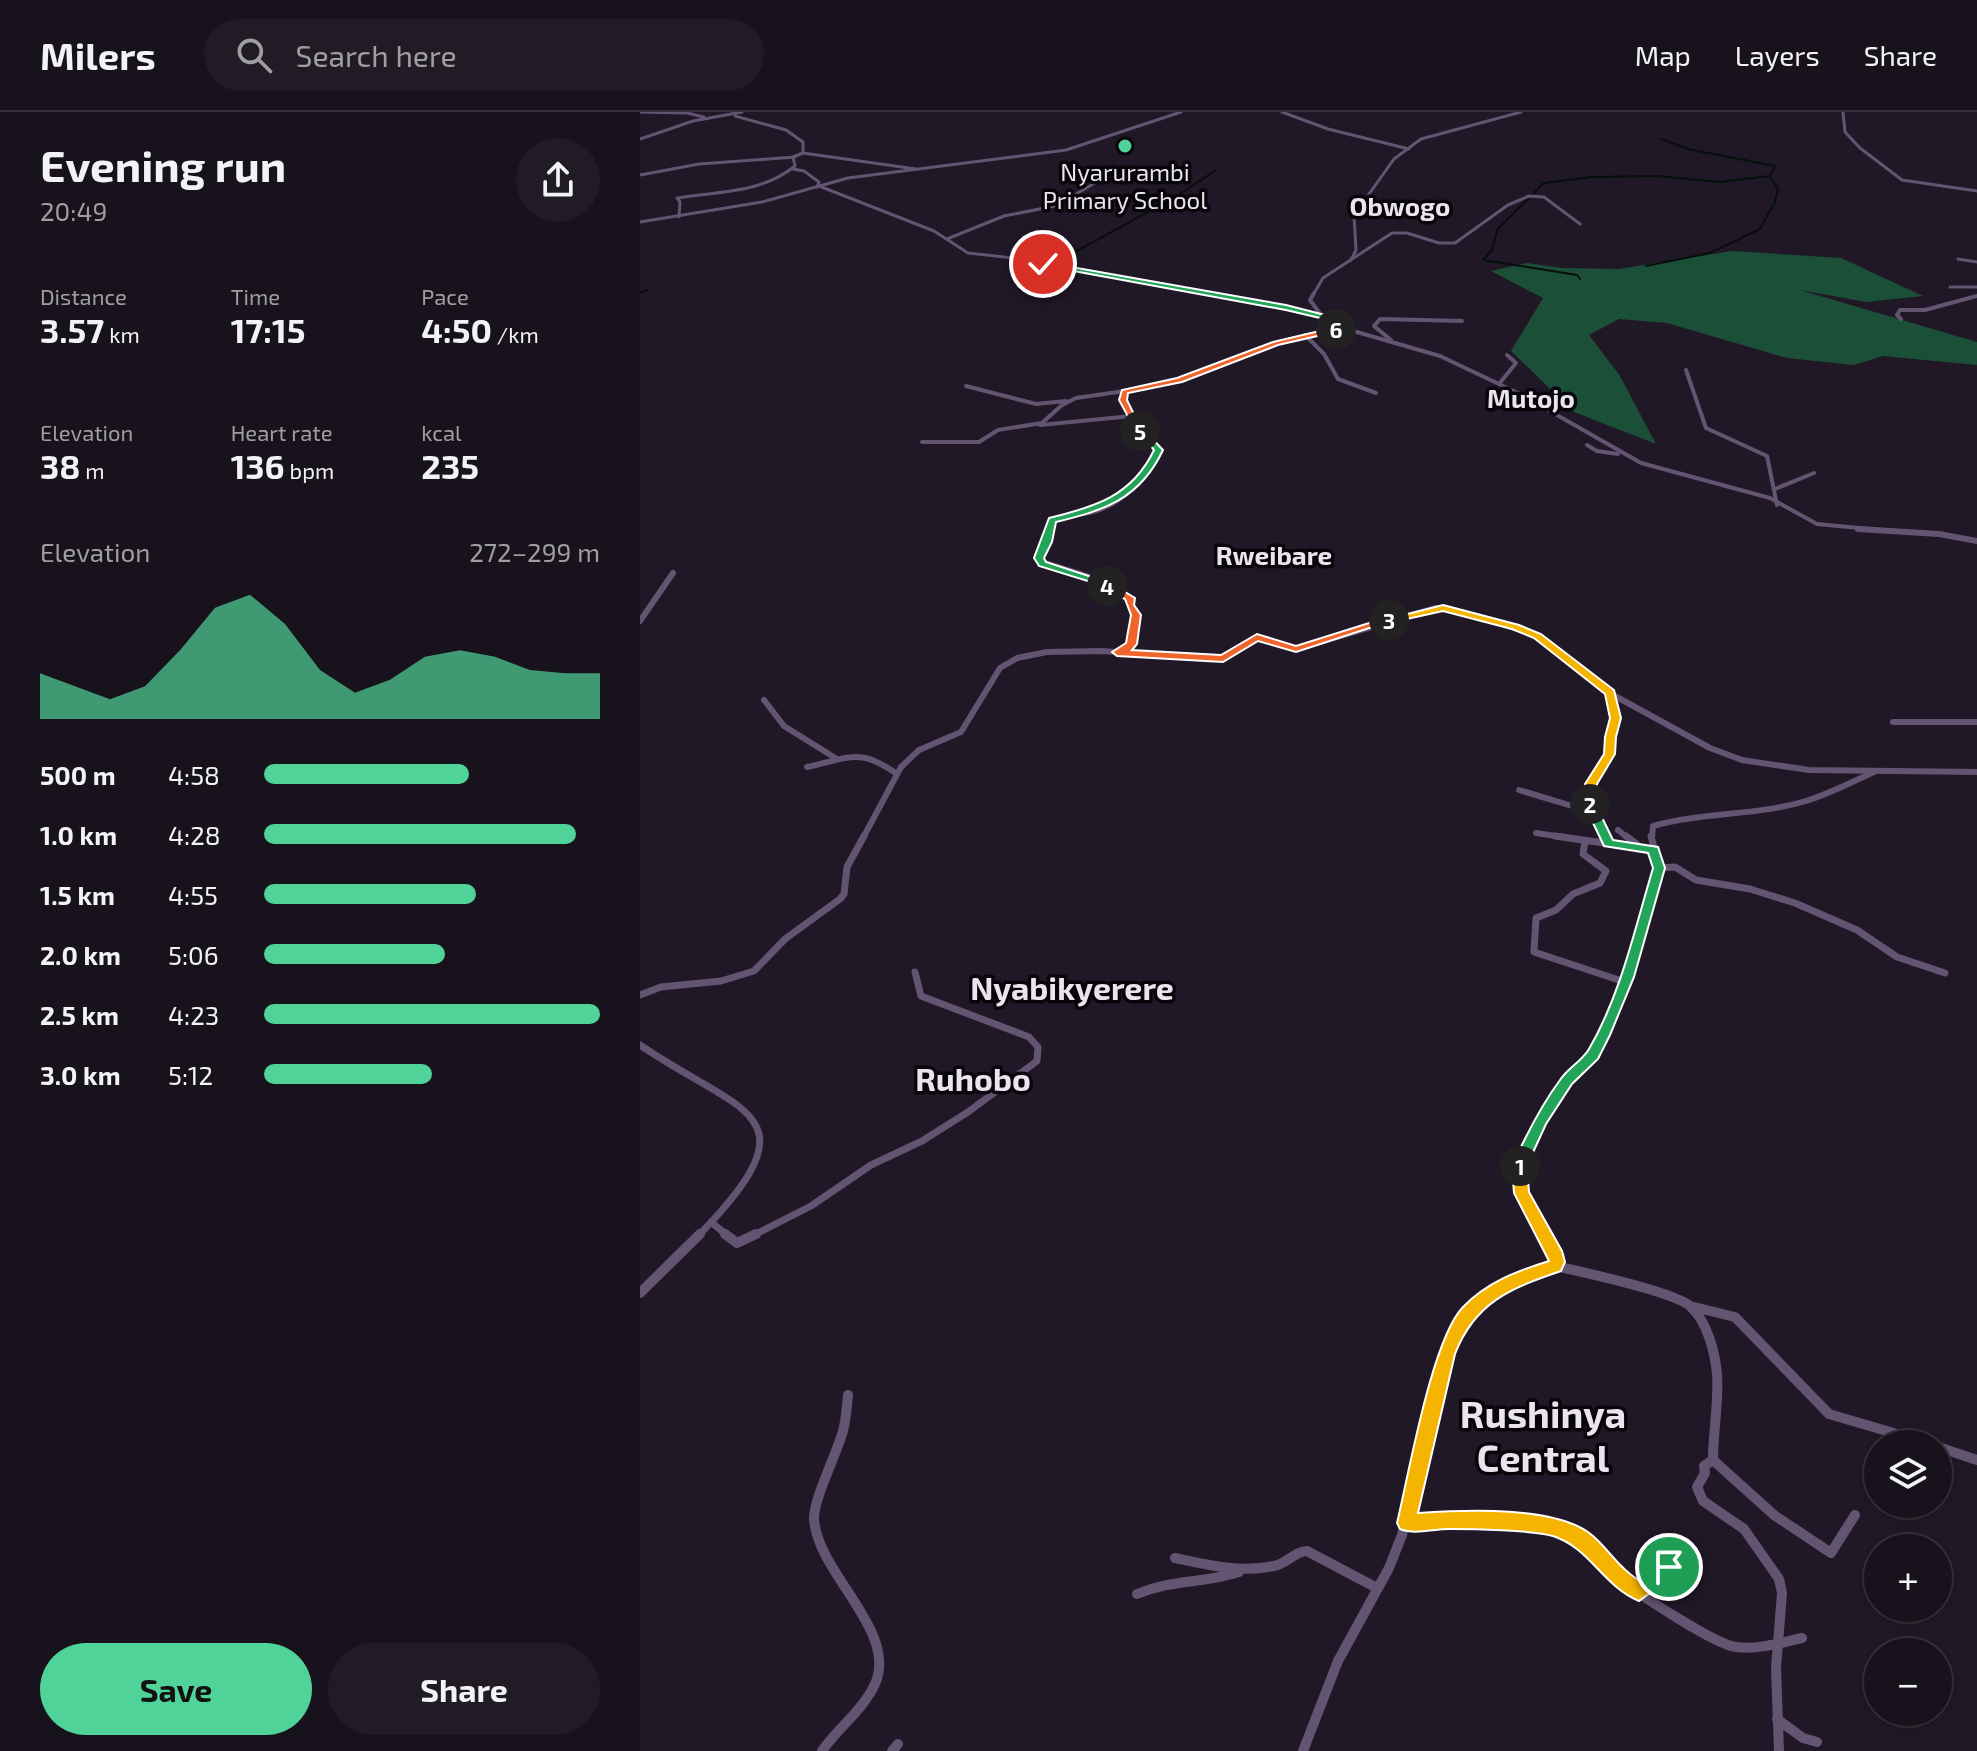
<!DOCTYPE html>
<meta charset="utf-8">
<style>
body{margin:0;font-family:"Exo 2",sans-serif;background:#211b26;color:#f1f3f6;height:100vh;display:flex;flex-direction:column;font-size:30px;white-space:nowrap}
*{box-sizing:border-box;margin:0}
p{font-size:26px;color:#9f9ea4}
.icon{flex:none;width:44px;height:44px;fill:none;stroke:currentColor;stroke-width:2;stroke-linecap:round;stroke-linejoin:round}
.map{position:relative;flex:1;overflow:hidden}
.drawer{display:flex;flex-direction:column;background:#18121d;width:640px}
.drawer>*{flex:none}
.controls{position:absolute;left:1224px;top:1318px;display:grid;gap:16px}
.controls a{display:grid;place-items:center;width:88px;height:88px;border-radius:50%;background:#18121d;box-shadow:0 2px 6px #0004,0 0 0 2px #36323b;font-size:40px}
.pin{position:absolute;display:grid;place-items:center;width:68px;height:68px;color:#fff;margin:-34px;border:4px solid #fff;border-radius:50%;box-shadow:0 2px 8px #0007}
.km{position:absolute;width:40px;height:40px;margin:-20px;border-radius:50%;background:#222;color:#fff;font-size:22px;line-height:40px;text-align:center}
.round{display:grid;place-items:center;flex:none;width:84px;height:84px;border-radius:42px;background:#211b26}
.head{display:flex;align-items:center;justify-content:space-between;height:136px;padding:0 40px}
h1{font-size:44px;font-weight:700;line-height:60px}
.figures{display:grid;grid-template-columns:repeat(3,1fr);gap:12px;height:136px;padding:8px 40px}
.figures div{display:grid;align-content:center}
.figures b{font-size:34px;font-weight:700}
.figures small{font-size:22px;font-weight:400}
.figures p{font-size:22px}
.chart{height:224px;padding:16px 40px}
.chart p{display:flex;justify-content:space-between}
.chart svg{width:100%;height:144px;margin-top:8px;fill:#50d398;opacity:.7}
.button{display:flex;gap:16px;margin-top:auto;padding:16px 40px}
.button a{flex:1;height:92px;border-radius:48px;background:#50d398;color:#111;font-size:32px;font-weight:700;line-height:92px;text-align:center}
.button a+a{background:#211b26;color:#f1f3f6}
ul{padding:0 40px;list-style:none;font-size:26px}
li{display:grid;grid-template-columns:128px 96px 1fr;align-items:center;height:60px}
li i{height:20px;border-radius:10px;background:#50d398}
header{display:flex;align-items:center;gap:48px;box-sizing:border-box;height:112px;padding:0 40px;background:#18121d;border-bottom:2px solid #36323b}
header strong{font-size:38px}
nav{display:flex;gap:44px;margin-inline-start:auto;font-size:28px}
.search{width:560px;height:72px;background:#211b26;display:flex;align-items:center;gap:20px;box-sizing:border-box;padding:0 28px;border-radius:44px;color:#9f9ea4;font-size:30px}
main{display:flex;flex:1;min-height:0}
.map>svg:first-child{display:block}
</style>
<header>
<strong>Milers</strong>
<div class="search"><svg class="icon" aria-label="search" viewBox="0 0 24 24"><circle cx="10" cy="10" r="6"/><path d="M15 15l6 6"/></svg>Search here</div>
<nav><a>Map</a><a>Layers</a><a>Share</a></nav>
</header>
<main>
<section class="drawer">
<div class="head"><div><h1>Evening run</h1><p>20:49</p></div><a class="round"><svg class="icon" aria-label="share" viewBox="0 0 24 24"><path d="M12 15V3M7 8l5-5 5 5M5 13v7h14v-7"/></svg></a></div>
<div class="figures">
<div><p>Distance</p><b>3.57<small> km</small></b></div>
<div><p>Time</p><b>17:15</b></div>
<div><p>Pace</p><b>4:50<small> /km</small></b></div>
</div>
<div class="figures">
<div><p>Elevation</p><b>38<small> m</small></b></div>
<div><p>Heart rate</p><b>136<small> bpm</small></b></div>
<div><p>kcal</p><b>235</b></div>
</div>
<div class="chart"><p><span>Elevation</span>272–299 m</p>
<svg viewBox="0 0 160 44" preserveAspectRatio="none"><path d="M0 44V30L10 34L20 38L30 34L40 23L50 10L60 6L70 15L80 29L90 36L100 32L110 25L120 23L130 25L140 29L150 30L160 30V44z"/></svg>
</div>
<ul>
<li><b>500 m</b>4:58<i style="width:61%"></i></li>
<li><b>1.0 km</b>4:28<i style="width:93%"></i></li>
<li><b>1.5 km</b>4:55<i style="width:63%"></i></li>
<li><b>2.0 km</b>5:06<i style="width:54%"></i></li>
<li><b>2.5 km</b>4:23<i style="width:100%"></i></li>
<li><b>3.0 km</b>5:12<i style="width:50%"></i></li>
</ul>
<div class="button"><a>Save</a><a>Share</a></div>
</section>
<div class="map">
<svg width="1337" height="1639" viewBox="0 0 1337 1639">
<rect width="100%" height="100%" fill="#201827"/>
<path fill="#1c4f37" d="M 1092,139 L 1201,146 L 1283,184 L 1226,190 L 1160,178 L 1337,230 L 1337,253 L 1243,244 L 1214,253 L 1147,246 L 1027,211 L 979,207 L 949,223 L 980,264 L 1016,332 L 934,300 L 871,239 L 903,186 L 851,159 L 887,151 L 922,156 L 979,157 Z"/>
<g fill="none" stroke-linecap="round" stroke-linejoin="round">
<g stroke="#05100a" stroke-width="2">
<path d="M 415,151 L 537,84 L 576,58"/>
<path d="M 1006,154 L 1070,141 L 1120,117 L 1135,90 L 1138,77 L 1130,64 L 1135,54 L 1048,37 L 1021,27"/>
<path d="M 940,167 L 937,163 L 843,148 L 852,138 L 857,118 L 904,71 L 951,65 L 1017,64 L 1079,70 L 1130,64"/>
<path d="M 0,181 L 7,178"/>
</g>
<g stroke="#635472" stroke-width="3">
<path d="M 0,0 L 47,1 L 64,5"/>
<path d="M 642,0 L 688,17 L 769,37"/>
<path d="M 1203,0 L 1205,20 L 1220,36 L 1262,68 L 1337,79"/>
<path d="M 95,4 L 146,18 L 163,30 L 163,41"/>
<path d="M 0,27 L 53,9 L 102,0"/>
<path d="M 153,57 L 164,59 L 179,70 L 177,75"/>
<path d="M 0,63 L 59,52 L 155,45"/>
<path d="M 179,74 L 294,119 L 328,141 L 382,147 L 575,183"/>
<path d="M 39,105 L 40,90 L 37,86 C 79,79 120,82 155,54 L 153,45 L 163,41 L 276,57"/>
<path d="M 0,110 L 122,90 L 208,66 L 426,38 L 541,0"/>
<path d="M 307,127 L 364,104 L 415,94 L 455,71 L 466,60"/>
<path d="M 1318,147 L 1337,150"/>
<path d="M 711,148 L 716,138 L 714,103 L 754,47 L 781,27 L 881,0"/>
<path d="M 1310,175 L 1337,175"/>
<path d="M 673,183 L 683,166 L 752,121 L 767,121 L 799,131 L 815,131 L 868,93 L 889,84 L 904,85 L 940,112"/>
</g>
<g stroke="#635472" stroke-width="4">
<path d="M 563,181 L 682,204 L 703,216 L 800,244 L 880,282 L 1001,351 L 1130,386 L 1177,412 L 1252,419"/>
<path d="M 674,181 L 670,188 L 681,203"/>
<path d="M 1261,207 L 1257,203 L 1260,198 L 1285,198 L 1337,184"/>
<path d="M 665,223 L 684,242 L 698,267 L 736,281"/>
<path d="M 751,228 L 734,214 L 740,207 L 822,209"/>
<path d="M 1046,258 L 1066,316 L 1127,344 L 1137,393"/>
<path d="M 859,272 L 876,251 L 867,243"/>
<path d="M 326,274 L 396,292 L 426,289"/>
<path d="M 400,313 L 492,304"/>
<path d="M 282,330 L 339,330 L 358,318 L 402,311 L 422,293 L 436,286 L 485,279"/>
<path d="M 947,333 L 957,339 L 978,342"/>
<path d="M 1135,377 L 1174,361"/>
<path d="M 408,419 L 412,408 C 424,403 437,403 450,401 C 480,394 508,367 518,338 L 493,306 L 482,284 L 485,279 L 539,268 L 635,231 L 703,216"/>
</g>
<g stroke="#635472" stroke-width="6">
<path d="M 409,417 L 399,449 C 441,464 525,476 487,538 L 480,540"/>
<path d="M 1218,417 L 1299,422 L 1337,429"/>
<path d="M 0,509 L 33,461"/>
<path d="M 124,588 L 144,614 L 197,647"/>
<path d="M 1253,610 L 1337,610"/>
<path d="M 167,655 C 210,646 219,635 257,662"/>
<path d="M 879,678 L 952,700"/>
<path d="M 978,718 L 988,726"/>
<path d="M 896,721 L 929,726"/>
<path d="M 223,726 L 261,655 L 279,638 L 321,620 L 360,556 L 377,546 L 407,540 L 461,539 L 583,546 L 617,525 L 656,537 L 796,496 L 814,498 L 891,521 L 975,584 L 1070,636 L 1102,648 L 1169,658 L 1337,660"/>
<path d="M 966,726 L 949,689 L 955,662 L 970,642 L 970,625 L 976,606 L 970,580"/>
<path d="M 1012,726 L 1013,714 C 1062,700 1116,704 1166,689 C 1189,682 1212,670 1234,660"/>
</g>
<g stroke="#635472" stroke-width="7">
<path d="M 915,724 L 1013,738"/>
<path d="M 965,724 L 968,731"/>
<path d="M 986,724 L 999,734"/>
<path d="M 945,729 L 943,742 L 966,759 L 960,771 L 933,782 L 916,798 L 896,806 L 894,840 L 985,870"/>
<path d="M 1019,756 L 1035,755 L 1056,768 L 1110,777 L 1155,791 L 1217,818 L 1257,845 L 1305,861"/>
<path d="M 0,883 L 21,875 L 81,869 L 114,859 L 145,827 L 200,787 L 204,782 L 207,755 L 224,724"/>
<path d="M 0,933 C 102,1003 179,1000 58,1124"/>
<path d="M 71,1110 L 88,1124"/>
<path d="M 112,1124 L 171,1094 L 231,1053 L 282,1029 L 328,1000 L 397,949 L 398,935 L 389,925 L 281,884 L 275,860"/>
<path d="M 906,1124 L 882,1081 L 880,1051 L 900,1009 L 927,968 L 953,943 L 987,865 L 1019,756 L 1011,724"/>
</g>
<g stroke="#635472" stroke-width="10">
<path d="M 85,1122 L 97,1131 L 116,1122"/>
<path d="M 915,1154 C 942,1160 1032,1179 1050,1194 C 1067,1209 1075,1240 1077,1262 C 1079,1291 1073,1319 1073,1348 L 1064,1354 L 1065,1361 L 1057,1375 L 1063,1389 L 1104,1417 L 1139,1467 L 1142,1481 L 1136,1556 L 1139,1639"/>
<path d="M 0,1181 L 60,1122"/>
<path d="M 1054,1195 L 1095,1205 L 1189,1302 L 1291,1332"/>
<path d="M 1298,1335 L 1337,1348"/>
<path d="M 1073,1348 L 1134,1403 L 1191,1441 L 1215,1403"/>
<path d="M 767,1411 C 818,1407 896,1403 942,1428 C 957,1436 966,1456 980,1467 C 998,1482 1076,1533 1096,1535 C 1118,1538 1140,1531 1162,1526"/>
<path d="M 535,1446 C 568,1453 601,1461 634,1454 C 647,1452 655,1439 667,1439 L 737,1476"/>
<path d="M 999,1479 L 1011,1466 L 1029,1455"/>
<path d="M 497,1482 C 533,1467 562,1472 599,1460"/>
<path d="M 1137,1607 L 1163,1626 L 1177,1630"/>
<path d="M 182,1639 C 198,1616 223,1598 235,1572 C 259,1519 176,1460 174,1406 C 174,1386 197,1341 203,1319 C 206,1308 207,1295 208,1283"/>
<path d="M 252,1639 L 258,1632"/>
<path d="M 663,1639 L 698,1549 L 749,1456 L 762,1423 L 807,1242 C 828,1188 863,1173 915,1154 L 917,1143 L 905,1122"/>
</g>
</g>
<path fill="#f5b400" stroke="#fff" stroke-width="2" d="M 880,1048 L 887,1054 L 889,1080 L 922,1139 L 925,1150 L 921,1159 C 871,1176 835,1190 815,1242 L 778,1401 C 823,1398 918,1393 953,1424 C 969,1438 979,1456 997,1467 L 1005,1460 L 1029,1446 L 1036,1449 L 1038,1455 L 1036,1462 L 999,1489 C 963,1474 950,1436 913,1424 C 894,1418 831,1417 809,1417 C 793,1417 775,1423 760,1417 L 757,1411 C 769,1361 792,1227 823,1195 C 847,1170 877,1159 909,1149 L 874,1081 L 872,1054 Z"/>
<path fill="#22a559" stroke="#fff" stroke-width="2" d="M 946,689 L 954,689 L 973,728 L 1018,735 L 1025,756 L 994,865 L 970,923 L 958,947 L 932,972 L 906,1012 L 885,1058 L 880,1060 L 872,1054 C 886,1023 900,995 920,968 C 928,956 942,949 949,937 C 981,882 995,816 1013,756 L 1008,741 L 964,734 L 944,692 Z"/>
<path fill="#f5b400" stroke="#fff" stroke-width="2" d="M 803,493 L 879,513 L 901,522 L 974,578 L 981,606 L 976,625 L 975,642 L 957,672 L 954,694 L 944,692 L 945,672 L 964,642 L 965,625 L 970,606 L 965,582 L 894,526 L 872,517 L 803,499 L 749,511 L 744,508 Z"/>
<path fill="#f0652b" stroke="#fff" stroke-width="2" d="M 463,471 L 470,471 L 495,486 L 494,493 L 501,503 L 497,532 L 492,538 L 581,543 L 617,522 L 656,534 L 745,506 L 754,508 L 656,540 L 618,529 L 583,550 L 477,544 L 472,540 L 486,531 L 491,503 L 485,487 L 463,476 Z"/>
<path fill="#22a559" stroke="#fff" stroke-width="2" d="M 497,317 L 503,317 L 523,338 C 500,387 465,398 416,410 L 412,430 L 404,446 L 406,450 L 470,471 L 470,476 L 399,454 L 394,446 L 409,406 C 455,395 492,384 514,338 Z"/>
<path fill="#f0652b" stroke="#fff" stroke-width="2" d="M 696,215 L 699,219 L 638,233 L 542,270 L 488,281 L 487,288 L 503,321 L 497,321 L 479,288 L 482,278 L 537,266 L 633,230 Z"/>
<path fill="#22a559" stroke="#fff" stroke-width="2" d="M 403,150 L 646,193 L 685,203 L 707,216 L 696,220 L 692,217 L 696,215 L 680,206 L 646,198 L 401,153 Z"/>
<circle fill="#50d398" stroke="#08050b" stroke-width="3" cx="485" cy="34" r="8"/>
<g text-anchor="middle" stroke-width="7" stroke-linejoin="round" paint-order="stroke">
<g font-size="24" fill="#e9e4ee" stroke="#08050b">
<text x="485" y="69">Nyarurambi<tspan x="485" dy="28">Primary School</tspan></text>
</g>
<g font-size="26" font-weight="bold" fill="#e9e4ee" stroke="#08050b">
<text x="760" y="104">Obwogo</text>
<text x="891" y="296">Mutojo</text>
<text x="634" y="453">Rweibare</text>
</g>
<g font-size="32" font-weight="bold" fill="#e9e4ee" stroke="#08050b">
<text x="432" y="888">Nyabikyerere</text>
<text x="333" y="979">Ruhobo</text>
</g>
<g font-size="38" font-weight="bold" fill="#e9e4ee" stroke="#08050b">
<text x="903" y="1316">Rushinya<tspan x="903" dy="44">Central</tspan></text>
</g>
</g>
</svg>
<div class="controls">
<a><svg class="icon" aria-label="layers" viewBox="0 0 24 24"><path d="M12 4l9 5-9 5-9-5zM3 14l9 5 9-5"/></svg></a>
<a>+</a>
<a>−</a>
</div>
<div class="pin" style="left:1029px;top:1455px;background:#1e9e55"><svg class="icon" aria-label="arrive" viewBox="0 0 24 24"><path d="M6 21V4h12l-3 4 3 4H6"/></svg></div>
<div class="pin" style="left:403px;top:152px;background:#d93025"><svg class="icon" aria-label="check" viewBox="0 0 24 24"><path d="M5 12l5 5 9-10"/></svg></div>
<b class="km" style="left:880px;top:1054px">1</b>
<b class="km" style="left:950px;top:692px">2</b>
<b class="km" style="left:749px;top:508px">3</b>
<b class="km" style="left:467px;top:474px">4</b>
<b class="km" style="left:500px;top:319px">5</b>
<b class="km" style="left:696px;top:217px">6</b>
</div>
</main>
